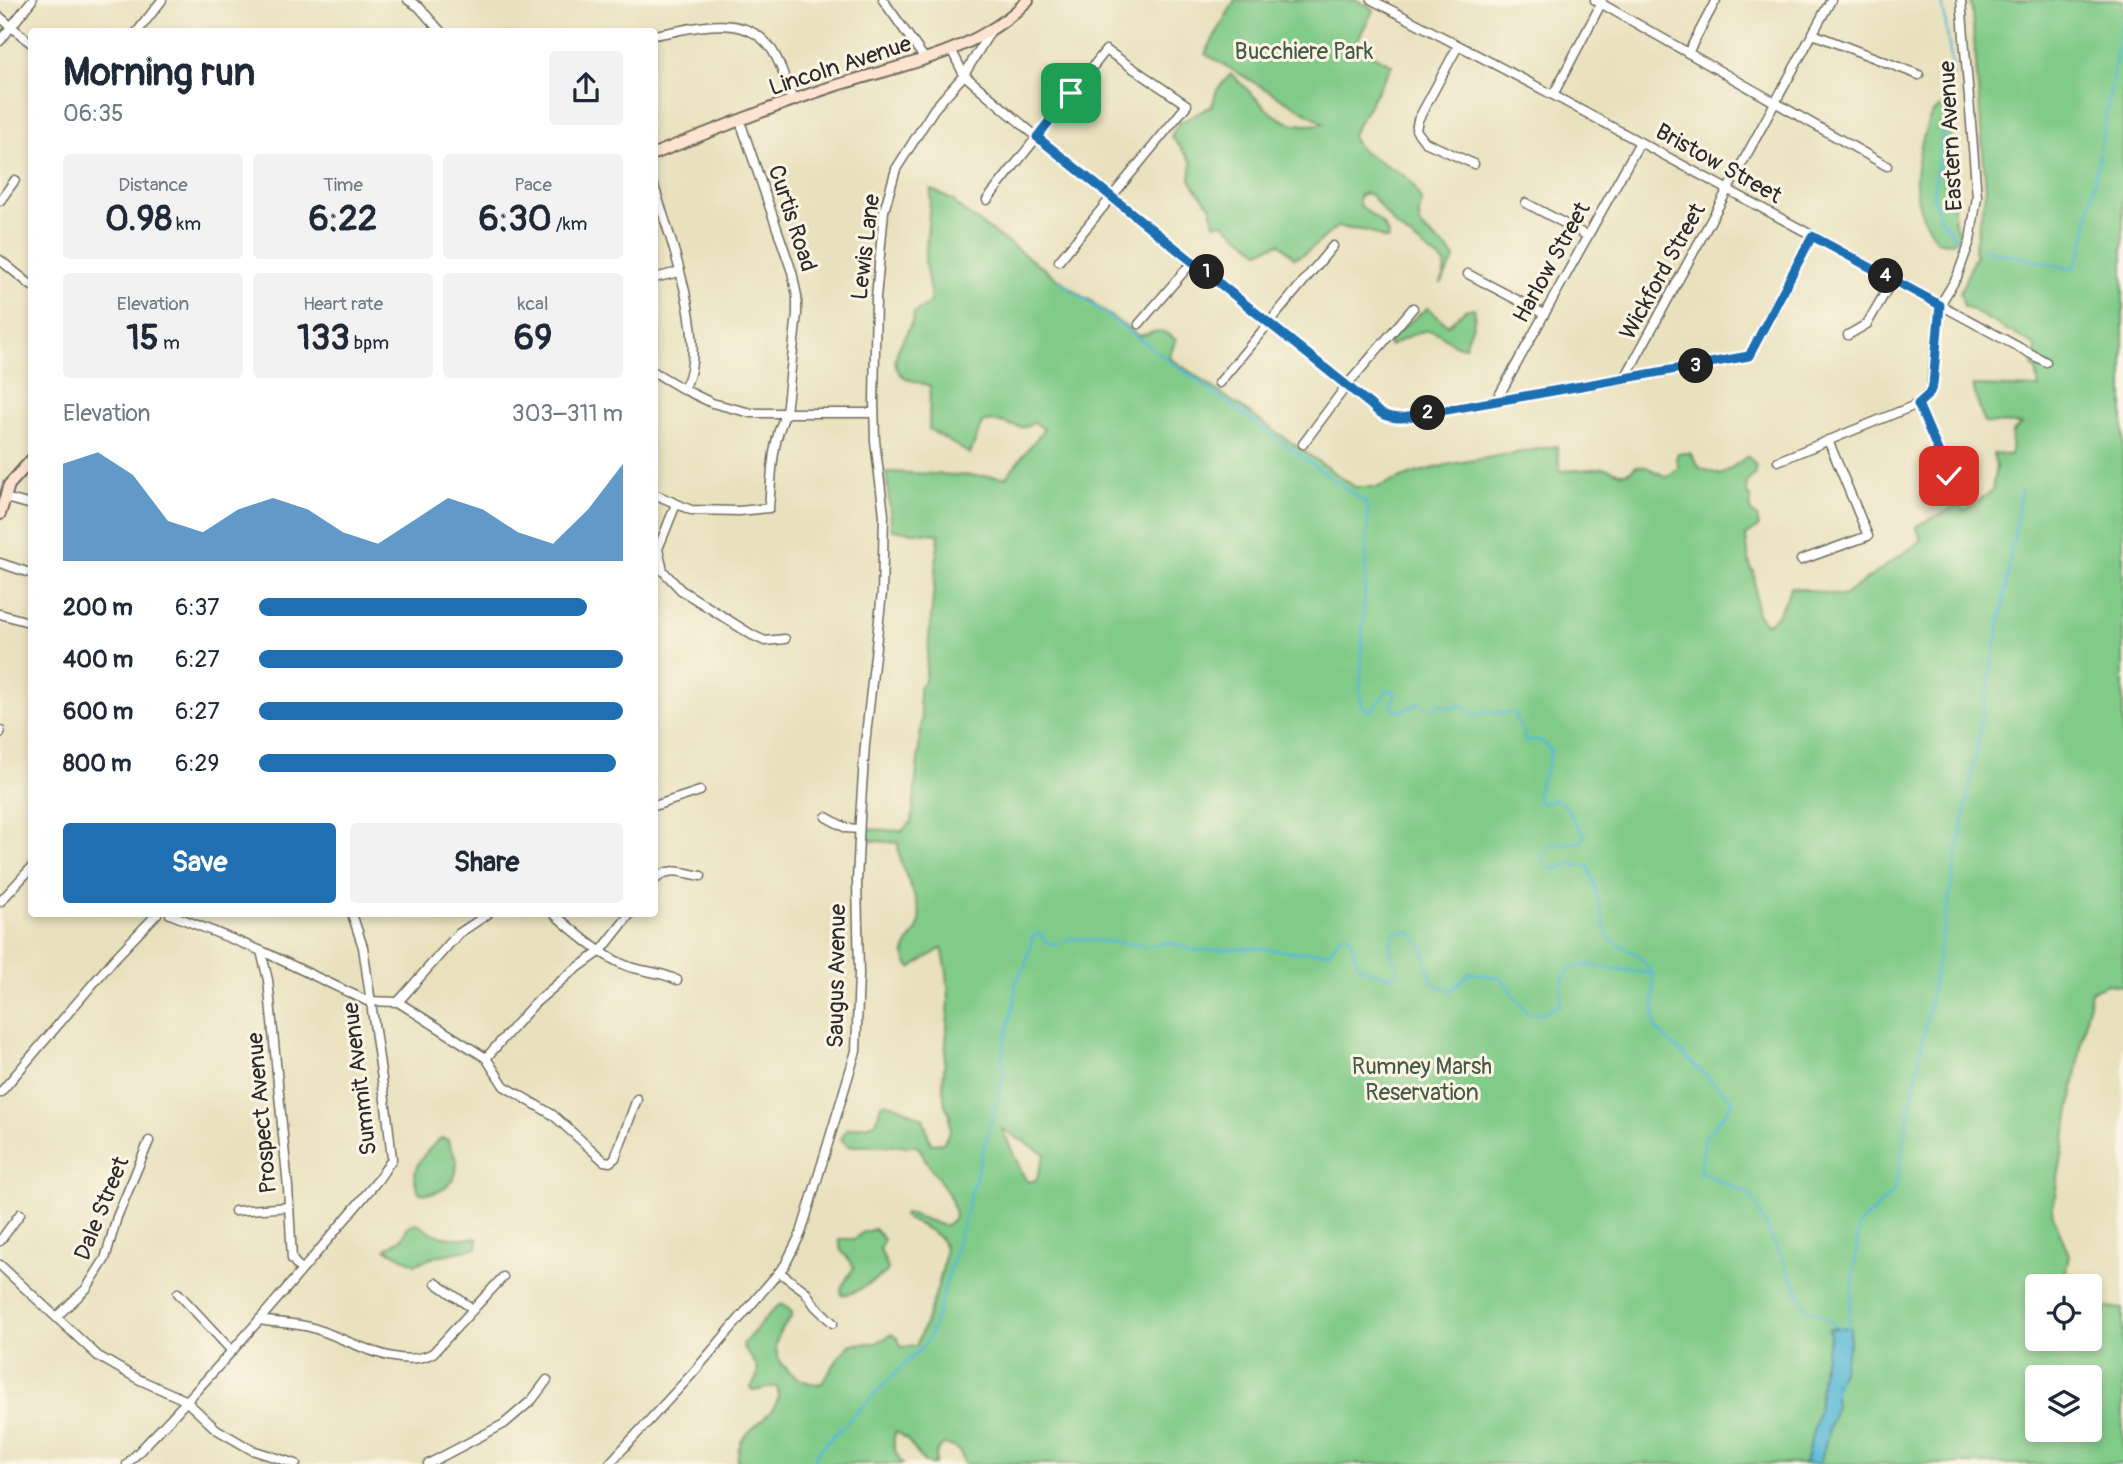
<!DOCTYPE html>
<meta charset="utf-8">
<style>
body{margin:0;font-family:Pangolin,sans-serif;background:#f2f2f3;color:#1f2937;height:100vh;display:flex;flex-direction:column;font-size:26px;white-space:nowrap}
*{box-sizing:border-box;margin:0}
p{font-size:23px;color:#747a83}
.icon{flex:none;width:38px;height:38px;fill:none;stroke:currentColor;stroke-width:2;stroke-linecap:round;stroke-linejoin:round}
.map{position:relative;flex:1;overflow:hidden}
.drawer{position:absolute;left:28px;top:28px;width:630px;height:889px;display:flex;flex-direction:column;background:#fff;border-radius:7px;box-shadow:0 4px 10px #0003}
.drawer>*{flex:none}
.controls{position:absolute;left:2025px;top:1274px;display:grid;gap:14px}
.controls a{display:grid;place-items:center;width:77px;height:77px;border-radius:7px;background:#fff;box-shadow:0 4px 10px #0003;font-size:35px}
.pin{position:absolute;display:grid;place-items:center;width:60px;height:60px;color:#fff;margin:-30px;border-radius:14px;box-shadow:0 4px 10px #0006}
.km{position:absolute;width:35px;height:35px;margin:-18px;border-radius:50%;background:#222;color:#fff;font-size:19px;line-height:35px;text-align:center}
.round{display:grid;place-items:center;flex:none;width:74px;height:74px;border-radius:7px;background:#f2f2f3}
.head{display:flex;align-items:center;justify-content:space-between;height:119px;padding:0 35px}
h1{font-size:38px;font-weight:800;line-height:52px}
.metrics{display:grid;grid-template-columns:repeat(3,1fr);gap:10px;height:119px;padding:7px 35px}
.metrics div{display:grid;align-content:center;border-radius:7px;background:#f2f2f3;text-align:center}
.metrics b{font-size:35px;font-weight:800}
.metrics small{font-size:19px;font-weight:400}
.metrics p{font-size:19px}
.chart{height:196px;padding:14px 35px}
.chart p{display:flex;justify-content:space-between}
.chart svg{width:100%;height:126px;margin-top:7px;fill:#1f6fb2;opacity:.7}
.button{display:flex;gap:14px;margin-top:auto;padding:14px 35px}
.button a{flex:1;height:80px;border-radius:7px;background:#1f6fb2;color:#fff;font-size:28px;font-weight:800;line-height:80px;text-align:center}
.button a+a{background:#f2f2f3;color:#1f2937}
ul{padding:0 35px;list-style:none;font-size:23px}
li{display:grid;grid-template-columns:112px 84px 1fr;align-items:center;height:52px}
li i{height:18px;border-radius:9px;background:#1f6fb2}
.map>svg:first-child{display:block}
</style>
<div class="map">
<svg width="2123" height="1464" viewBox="0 0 2123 1464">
<rect width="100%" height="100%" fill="#fcf5e5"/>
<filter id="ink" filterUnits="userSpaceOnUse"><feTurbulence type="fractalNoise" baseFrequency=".0143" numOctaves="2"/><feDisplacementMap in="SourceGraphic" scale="14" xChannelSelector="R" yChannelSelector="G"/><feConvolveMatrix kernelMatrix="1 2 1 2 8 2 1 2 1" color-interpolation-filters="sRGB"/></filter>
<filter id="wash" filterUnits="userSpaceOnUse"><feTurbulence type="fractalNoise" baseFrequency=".00686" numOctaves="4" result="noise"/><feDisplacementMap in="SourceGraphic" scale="28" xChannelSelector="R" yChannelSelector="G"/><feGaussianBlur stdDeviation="1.57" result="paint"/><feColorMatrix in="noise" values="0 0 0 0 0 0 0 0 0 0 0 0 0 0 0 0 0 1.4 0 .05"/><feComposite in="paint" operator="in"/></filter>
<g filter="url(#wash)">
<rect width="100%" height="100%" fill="#e9e1bd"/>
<g fill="#81cb88" stroke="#567b5a" stroke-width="2" fill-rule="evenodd">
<path d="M 1235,0 L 1357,0 L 1374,9 L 1355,45 L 1392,65 L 1352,134 C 1354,154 1393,166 1408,179 C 1415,185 1418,195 1422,203 C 1408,233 1443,238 1455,258 L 1441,284 L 1446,265 L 1395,225 L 1371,195 L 1366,193 L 1359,196 L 1359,204 C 1368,215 1389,222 1388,239 C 1378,239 1375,232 1367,231 C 1358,229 1347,230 1339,226 C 1324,235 1312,253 1294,258 L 1280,243 L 1259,251 L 1223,223 L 1214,224 L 1211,207 L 1196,189 L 1190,179 L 1192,162 L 1171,136 L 1179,123 L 1212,106 L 1217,90 L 1231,74 C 1262,100 1276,134 1324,123 L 1205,54 Z"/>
<path d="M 1971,0 L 2123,0 L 2123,986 L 2108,984 L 2091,991 L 2052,1212 L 2069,1255 L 2063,1286 L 2037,1286 L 2037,1339 L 2090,1339 L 2090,1307 L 2123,1309 L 2123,1464 L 964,1464 C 962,1451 957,1448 945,1444 L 937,1451 L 935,1464 L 927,1464 C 914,1455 912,1438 896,1432 C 890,1443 896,1455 903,1464 L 737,1464 C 738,1457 738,1448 741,1442 C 751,1423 785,1412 777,1387 C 768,1385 762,1392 752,1390 L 751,1387 C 765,1370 754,1362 743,1347 L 744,1343 L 775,1308 L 782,1304 L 792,1312 L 792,1316 C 785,1324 777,1334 776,1345 C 774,1365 803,1388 822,1383 L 842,1353 L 851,1344 L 876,1343 L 892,1334 L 898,1339 L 901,1347 L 916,1346 C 923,1330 952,1258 943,1243 C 936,1229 914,1225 903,1216 L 905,1213 C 916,1214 932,1223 945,1226 L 955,1217 C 954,1190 929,1172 920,1149 L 916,1146 L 848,1146 L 841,1139 L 847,1129 L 873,1124 L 877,1121 L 881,1104 C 894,1100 910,1114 923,1118 L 931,1144 L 943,1143 L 950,1131 L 950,1114 L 945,1105 L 943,1085 L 949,1000 L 947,972 L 942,948 L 911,968 C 892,948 921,936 920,918 C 918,892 898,869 898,843 L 868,840 L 868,829 L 902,831 L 912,821 L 922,718 L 919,702 L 919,687 L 925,681 L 939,534 L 892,530 L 886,472 L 1006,477 L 1044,429 L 1034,422 C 1022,433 1013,424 1000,422 C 994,420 988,422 982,423 L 970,454 L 929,429 L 930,386 C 921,382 911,382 903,376 C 881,359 914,331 914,313 L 928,304 L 931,299 L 925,262 L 931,189 L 954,201 L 958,207 L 1085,298 L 1092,301 L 1096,306 L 1139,336 C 1157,332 1160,326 1176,340 L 1169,357 L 1355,487 L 1378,487 L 1415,473 L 1451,464 L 1557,446 L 1560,471 C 1573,470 1586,470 1600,468 C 1615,466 1622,482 1636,466 L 1646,467 L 1667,477 L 1679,468 L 1676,459 L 1678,453 L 1690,453 L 1700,468 L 1721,475 L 1748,456 L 1756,466 L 1754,475 L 1747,482 L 1747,495 L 1750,497 L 1751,512 L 1757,517 L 1759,526 L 1746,536 C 1747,548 1748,560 1752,571 L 1754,571 L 1757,614 L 1766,624 C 1778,618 1787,600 1790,587 L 1843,596 L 1922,540 L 1916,526 L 1959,505 L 1964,511 L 1992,491 L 1996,466 L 1993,454 L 2011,455 L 2012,433 L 2021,424 L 1984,423 L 1973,386 L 2039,388 L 2036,369 L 2032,366 L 2036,349 L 2034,345 L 1964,306 L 1960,293 L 1976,254 L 1974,250 L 1986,189 ZM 1002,1129 L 1045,1154 L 1036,1180 L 1028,1182 L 1025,1179 ZM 2037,1377 L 2090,1377 L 2090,1430 L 2037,1430 Z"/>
<path d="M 1945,106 L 1949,111 L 1954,170 L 1954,221 L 1960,236 C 1952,244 1948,244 1937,241 C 1911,205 1912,175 1924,135 C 1928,121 1930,110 1945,106 Z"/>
<path d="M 1427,308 L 1448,325 L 1465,310 L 1474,308 C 1478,319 1468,334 1465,347 C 1456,346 1451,342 1444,337 C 1424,322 1409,338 1390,346 L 1388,343 L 1394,335 Z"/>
<path d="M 441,1138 L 448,1140 C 450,1147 455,1154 456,1161 C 460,1183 440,1196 420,1193 C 406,1170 424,1153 441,1138 Z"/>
<path d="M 416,1223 C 439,1239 448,1239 475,1238 L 478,1239 L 477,1248 L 437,1256 L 415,1264 L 386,1249 L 403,1237 L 408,1226 Z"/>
<path d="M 874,1229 L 884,1239 L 880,1249 L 888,1268 L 886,1273 L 855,1292 L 842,1295 L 841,1288 L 854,1267 L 841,1250 L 839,1239 L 855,1239 L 862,1233 Z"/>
</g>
<path fill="#59b9d7" stroke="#427281" stroke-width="2" d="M 1850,1327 L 1850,1342 L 1842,1371 L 1835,1384 L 1835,1406 L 1820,1464 L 1805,1464 L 1818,1411 L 1823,1364 L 1830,1337 L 1829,1329 Z"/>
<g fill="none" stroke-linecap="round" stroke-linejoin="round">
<g stroke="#59b9d7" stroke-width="2.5">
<path d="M 1942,0 L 1953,73 L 1933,194 L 1940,218 L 1955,238"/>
<path d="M 1982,249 L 2073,269 L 2083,249 L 2123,17"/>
<path d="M 1061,282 L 1366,503 L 1368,515 L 1360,693 L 1362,706 L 1367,711 L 1373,709 L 1388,690 L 1394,691 L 1395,696 L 1391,703 L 1394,709 L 1402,711 L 1420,703 L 1432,710 L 1439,704 L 1451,708 L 1462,705 L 1476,716 L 1489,711 L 1505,714 L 1511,712 L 1515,714 L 1526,741 C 1539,738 1544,741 1551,752 C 1549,769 1538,782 1537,798 L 1543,804 L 1556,799 C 1574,809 1571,822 1585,835 L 1581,842 L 1546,846 L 1542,857 L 1546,864 L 1555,870 L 1570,864 L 1588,866 L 1594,882 L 1607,937 L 1638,955 L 1653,974"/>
<path d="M 1848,1331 L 1859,1225 L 1895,1190 L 2003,605 L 2021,490"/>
<path d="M 1835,1393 L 1838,1379"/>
<path d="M 813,1464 L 819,1450 L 926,1343 L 935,1323 L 1004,1075 L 1002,1053 L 1014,1003 L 1016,981 L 1025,965 L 1033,936 L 1040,933 L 1046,942 L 1057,945 L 1070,938 L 1149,946 L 1169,942 L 1197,951 L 1255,948 L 1293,952 L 1329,952 L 1342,934 L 1349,935 L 1359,967 L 1389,977 L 1399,970 L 1389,945 L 1395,932 L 1409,931 L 1422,946 L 1433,984 L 1451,990 L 1470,973 L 1501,978 L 1526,1012 L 1541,1014 L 1560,1005 L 1562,980 L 1569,969 L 1588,965 L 1653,974 L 1655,1028 L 1734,1102 L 1705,1137 L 1700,1172 L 1751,1195 L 1805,1306 L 1840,1328"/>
</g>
</g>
</g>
<g filter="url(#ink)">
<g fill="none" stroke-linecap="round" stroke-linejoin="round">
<g stroke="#6e6b5e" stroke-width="11">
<g id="street">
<path d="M 408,0 L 419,7 L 441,32"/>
<path d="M 883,0 L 925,59"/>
<path d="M 1372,0 L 1553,95 L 2046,362"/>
<path d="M 1595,0 L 1887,166"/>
<path d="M 0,17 L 32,44"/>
<path d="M 137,32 L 162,0"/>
<path d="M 1813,34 L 1919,75"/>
<path d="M 654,35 C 693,29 745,10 772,50 C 782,65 787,85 793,101"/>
<path d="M 0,41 L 32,0"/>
<path d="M 1458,46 L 1418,120 L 1416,130 L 1425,142 L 1474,164"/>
<path d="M 952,51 L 964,75 L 1037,137 L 1371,405 C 1380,415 1388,418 1402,418 L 1749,356 L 1812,236"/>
<path d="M 1688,53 L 1716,0"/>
<path d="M 1553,95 L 1602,2"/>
<path d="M 654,186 C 668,231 712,350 683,389"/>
<path d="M 987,200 L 1106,50 L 1187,105 L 1059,261"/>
<path d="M 0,201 L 15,180"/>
<path d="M 1526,203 L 1588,236"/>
<path d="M 0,260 L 32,286"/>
<path d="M 1468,274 L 1544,314"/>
<path d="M 654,278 L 679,272"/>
<path d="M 1139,324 L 1193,261"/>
<path d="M 1848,335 L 1867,324 L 1893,279"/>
<path d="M 654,372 L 683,389 L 712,403 L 751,413 L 874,413"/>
<path d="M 1625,378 L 1831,0"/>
<path d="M 1219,383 L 1333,246"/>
<path d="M 1496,401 L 1640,142"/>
<path d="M 1918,404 L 1949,476"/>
<path d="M 1303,444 L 1347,385 L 1413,308"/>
<path d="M 1778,461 L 1918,404 L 1931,390 L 1940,305 L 1957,277 L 1970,241 L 1977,197 L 1961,0"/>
<path d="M 654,494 L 691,510 L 739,511 L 769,508 C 772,475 771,444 786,413 L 797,314 L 797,296 L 792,272 L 740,121"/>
<path d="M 5,498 L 32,505"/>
<path d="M 676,504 L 658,549 L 663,571 L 681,590 L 752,635 L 765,641 L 785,639"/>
<path d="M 1801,560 L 1868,536 L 1828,440"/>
<path d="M 0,563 L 30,573"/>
<path d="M 0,614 L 32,623"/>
<path d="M 0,730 L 0,733"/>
<path d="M 654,806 L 700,791"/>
<path d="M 826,817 L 846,828 L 859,829"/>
<path d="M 654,881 C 667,865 683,873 701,876"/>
<path d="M 0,902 L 32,867"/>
<path d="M 170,914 L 264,952 L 367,1001 L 398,1002 L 486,1058 L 504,1086 L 553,1115 L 604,1161 L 610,1162 L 615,1158 L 637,1099"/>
<path d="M 554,914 C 575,932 603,958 630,967 C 646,972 662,972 677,980"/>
<path d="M 261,951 L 268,980 L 288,1187 L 292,1259 L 301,1270"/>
<path d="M 398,1002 L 458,934 L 488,914"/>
<path d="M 486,1058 L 534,1004 L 569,974 L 601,951 L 630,914"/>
<path d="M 0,1093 L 115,958 L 157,914"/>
<path d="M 235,1211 L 289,1207"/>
<path d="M 0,1241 L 20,1214"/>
<path d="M 0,1265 L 98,1356 L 138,1379 L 185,1400 L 216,1429 L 252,1450 L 296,1464"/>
<path d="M 779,1272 L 805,1291 L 815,1306 L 833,1323"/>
<path d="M 436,1283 L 473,1309"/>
<path d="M 178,1293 L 231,1350"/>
<path d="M 56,1317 L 86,1289 L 105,1259 L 117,1217 L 149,1141"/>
<path d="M 259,1320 C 276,1323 296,1323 313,1328 C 347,1338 399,1372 433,1353 L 503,1277"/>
<path d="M 127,1464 C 215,1374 297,1277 378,1180 L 392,1159 L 387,1114 L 363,947 L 352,914"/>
<path d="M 428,1464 L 504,1424 L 532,1400 L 547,1380"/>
<path d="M 609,1464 L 693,1373 L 785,1265 L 801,1233 L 856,1051 L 859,974 L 857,881 L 860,819 L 865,744 L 882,593 L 883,556 L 884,515 L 875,441 L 874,401 L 876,298 L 884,211 L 896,169 L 934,109 L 964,75 L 990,32"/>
</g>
</g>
<g stroke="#6e6b5e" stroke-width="14">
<g id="secondary">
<path d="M 654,154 C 711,131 768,108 825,89 C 896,65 974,56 1028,0"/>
<path d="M 0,514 L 9,485 L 32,459"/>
</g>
</g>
<use href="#street" stroke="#fff" stroke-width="8"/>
<use href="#secondary" stroke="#fee3d1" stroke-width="10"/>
</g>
</g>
<g fill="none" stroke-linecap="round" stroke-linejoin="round" filter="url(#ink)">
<g stroke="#fff" stroke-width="14">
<path id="route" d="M 1071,93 L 1037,137 L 1371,405 C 1380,415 1388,418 1402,418 L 1749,356 L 1812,236 L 1940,305 L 1933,385 L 1929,394 L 1918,404 L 1949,476"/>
</g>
<use href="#route" stroke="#1f6fb2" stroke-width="9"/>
</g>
<g text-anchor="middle" stroke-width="6" stroke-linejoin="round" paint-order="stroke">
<g font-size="23" fill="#455b47" stroke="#fcf5e5">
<text x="1304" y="59">Bucchiere Park</text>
<text x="1422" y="1074">Rumney Marsh<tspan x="1422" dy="26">Reservation</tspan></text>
</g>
<g font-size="23" fill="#2b2b2b" stroke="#fcf5e5">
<text transform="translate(840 65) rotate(-18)" y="8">Lincoln Avenue</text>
<text transform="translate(1950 136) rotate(-93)" y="8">Eastern Avenue</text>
<text transform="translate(1719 163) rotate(29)" y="8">Bristow Street</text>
<text transform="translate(793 218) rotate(72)" y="8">Curtis Road</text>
<text transform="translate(865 247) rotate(-83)" y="8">Lewis Lane</text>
<text transform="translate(1551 262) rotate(-61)" y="8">Harlow Street</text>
<text transform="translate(1662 271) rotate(-61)" y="8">Wickford Street</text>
<text transform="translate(836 976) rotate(-89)" y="8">Saugus Avenue</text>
<text transform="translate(359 1079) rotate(-97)" y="8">Summit Avenue</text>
<text transform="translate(261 1113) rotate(-95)" y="8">Prospect Avenue</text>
<text transform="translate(101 1208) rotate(-68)" y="8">Dale Street</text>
</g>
</g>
</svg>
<div class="controls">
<a><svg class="icon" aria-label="locate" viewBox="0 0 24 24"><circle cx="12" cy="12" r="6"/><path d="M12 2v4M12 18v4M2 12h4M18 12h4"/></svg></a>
<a><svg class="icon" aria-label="layers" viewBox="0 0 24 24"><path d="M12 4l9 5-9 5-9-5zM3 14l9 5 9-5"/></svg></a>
</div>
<div class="pin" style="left:1071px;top:93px;background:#1e9e55"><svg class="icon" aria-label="arrive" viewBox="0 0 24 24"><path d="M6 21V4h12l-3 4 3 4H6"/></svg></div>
<div class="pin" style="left:1949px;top:476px;background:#d93025"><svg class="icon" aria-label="check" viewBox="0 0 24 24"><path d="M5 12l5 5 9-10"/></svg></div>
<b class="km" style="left:1207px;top:272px">1</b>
<b class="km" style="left:1428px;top:413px">2</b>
<b class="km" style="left:1696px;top:366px">3</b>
<b class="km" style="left:1886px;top:276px">4</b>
<section class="drawer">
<div class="head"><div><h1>Morning run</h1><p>06:35</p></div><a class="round"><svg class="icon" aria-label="share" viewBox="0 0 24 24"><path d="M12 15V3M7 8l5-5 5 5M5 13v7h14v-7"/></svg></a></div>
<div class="metrics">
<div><p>Distance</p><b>0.98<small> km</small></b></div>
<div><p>Time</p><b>6:22</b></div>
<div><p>Pace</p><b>6:30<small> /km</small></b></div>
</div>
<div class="metrics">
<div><p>Elevation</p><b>15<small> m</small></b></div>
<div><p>Heart rate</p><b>133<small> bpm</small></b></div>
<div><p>kcal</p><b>69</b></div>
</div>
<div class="chart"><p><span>Elevation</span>303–311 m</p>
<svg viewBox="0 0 160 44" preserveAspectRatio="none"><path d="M0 44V10L10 6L20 14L30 30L40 34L50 26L60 22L70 26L80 34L90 38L100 30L110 22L120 26L130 34L140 38L150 26L160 10V44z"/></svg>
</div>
<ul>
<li><b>200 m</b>6:37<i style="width:90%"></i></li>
<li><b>400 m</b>6:27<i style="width:100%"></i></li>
<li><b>600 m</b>6:27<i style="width:100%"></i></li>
<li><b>800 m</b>6:29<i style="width:98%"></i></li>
</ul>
<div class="button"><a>Save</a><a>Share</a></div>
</section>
</div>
